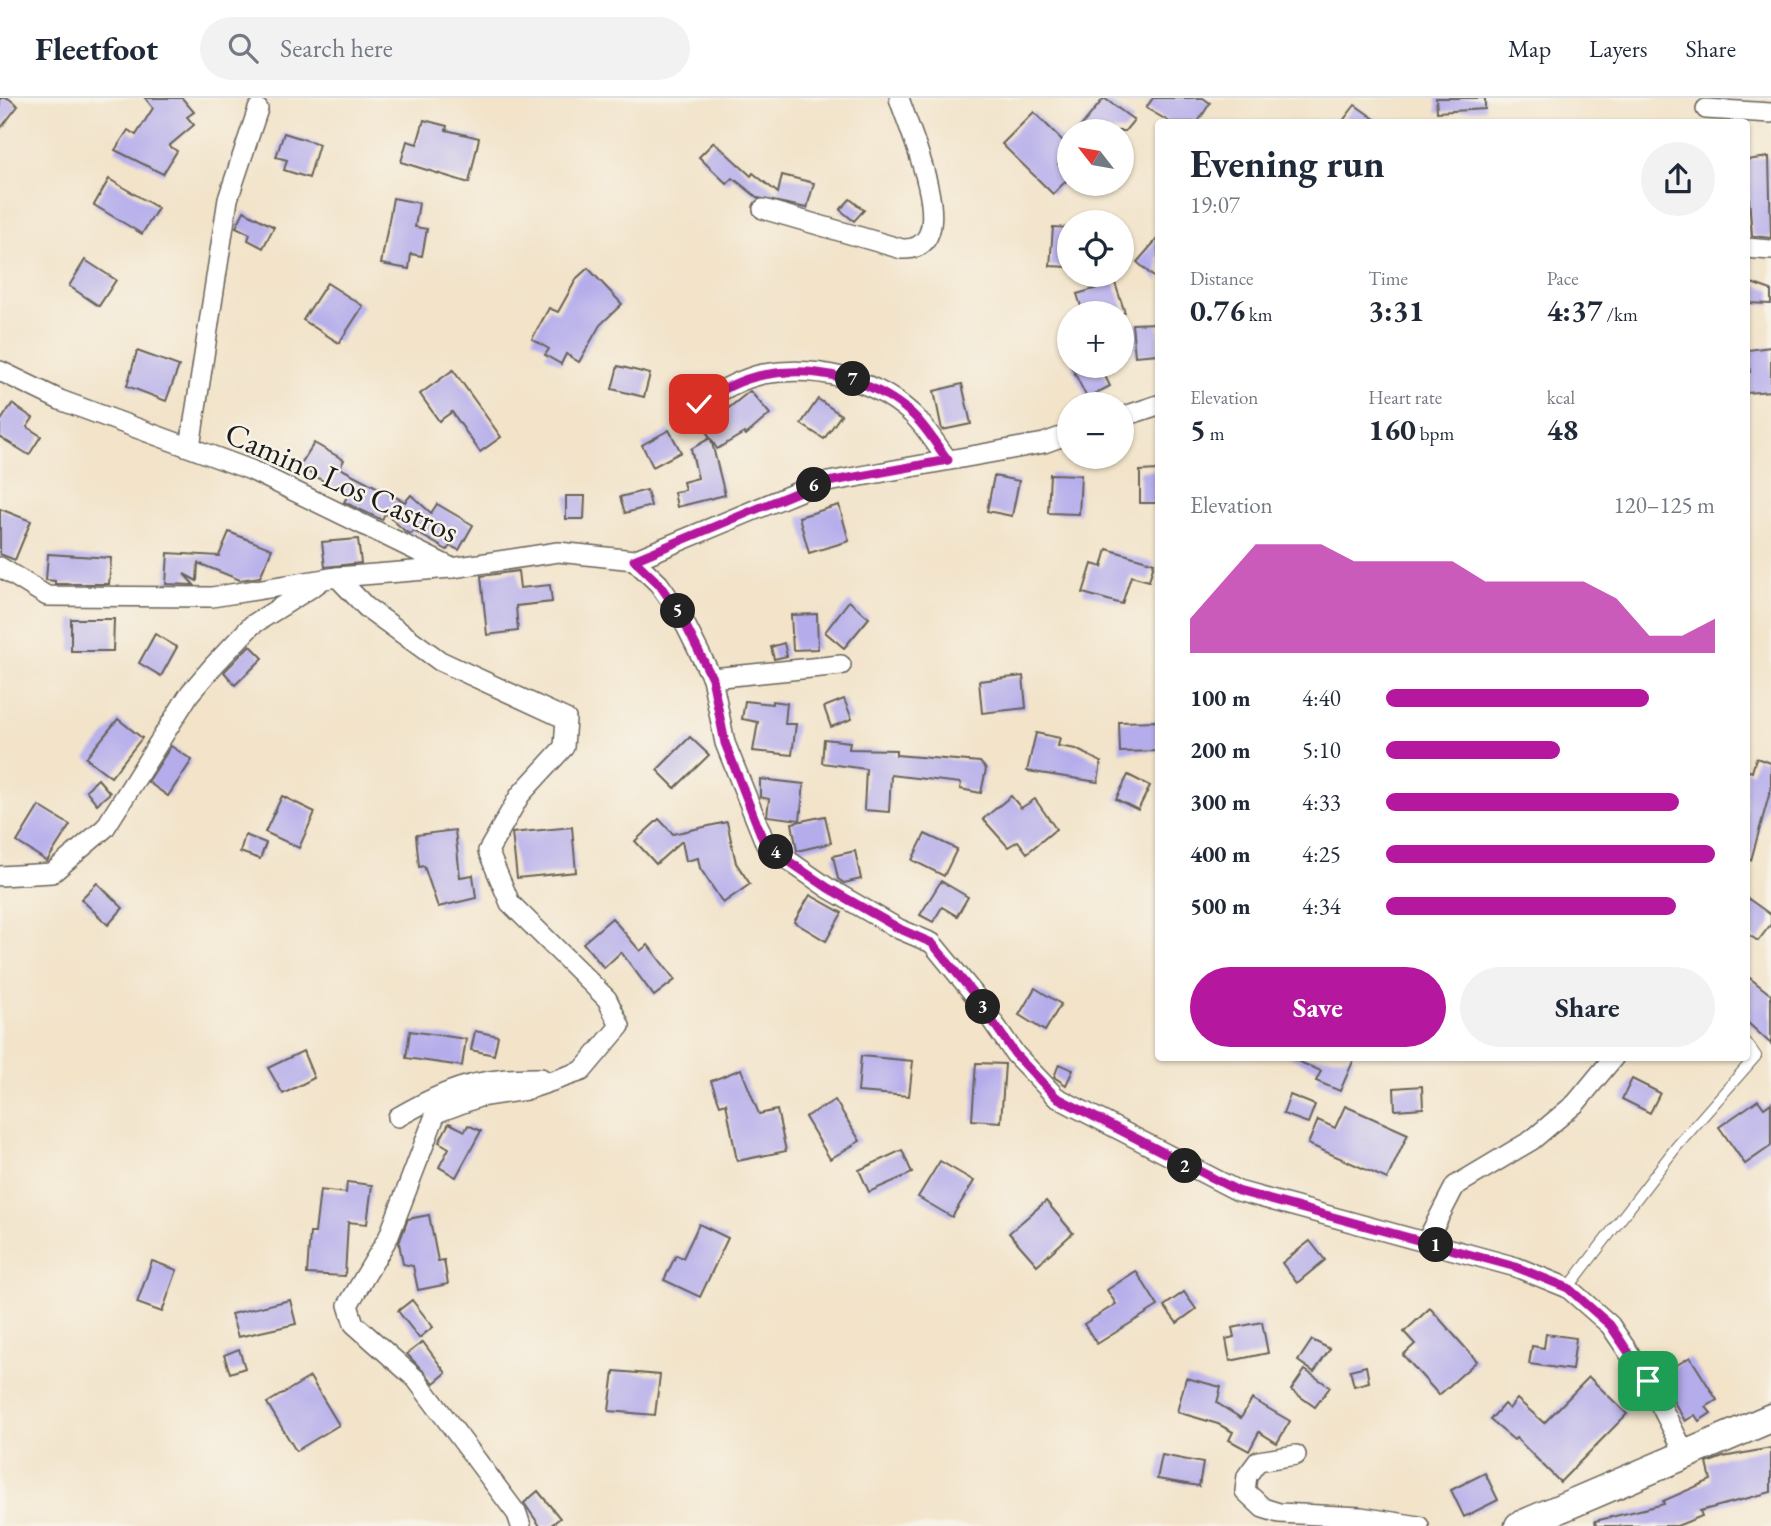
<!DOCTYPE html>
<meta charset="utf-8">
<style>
body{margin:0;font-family:"EB Garamond",serif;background:#f2f2f3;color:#1f2937;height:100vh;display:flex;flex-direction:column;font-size:26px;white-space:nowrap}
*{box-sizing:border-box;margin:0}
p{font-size:23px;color:#747a83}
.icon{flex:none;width:38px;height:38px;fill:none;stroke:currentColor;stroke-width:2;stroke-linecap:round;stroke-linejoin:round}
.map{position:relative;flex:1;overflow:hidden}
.details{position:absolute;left:1155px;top:21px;width:595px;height:942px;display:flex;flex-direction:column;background:#fff;border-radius:7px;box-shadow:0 2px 5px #0004}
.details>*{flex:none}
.needle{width:46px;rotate:301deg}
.tools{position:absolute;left:1057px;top:21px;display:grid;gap:14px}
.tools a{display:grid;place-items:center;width:77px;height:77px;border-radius:50%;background:#fff;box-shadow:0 2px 5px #0004;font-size:35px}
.pin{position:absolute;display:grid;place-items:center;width:60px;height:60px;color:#fff;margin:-30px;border-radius:14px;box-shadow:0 4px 10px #0006}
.km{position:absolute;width:35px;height:35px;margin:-18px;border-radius:50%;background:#222;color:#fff;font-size:19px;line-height:35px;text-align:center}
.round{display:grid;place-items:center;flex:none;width:74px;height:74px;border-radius:37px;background:#f2f2f3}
.summary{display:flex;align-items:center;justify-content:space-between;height:119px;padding:0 35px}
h1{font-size:38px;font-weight:700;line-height:52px}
.stats{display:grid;grid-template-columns:repeat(3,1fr);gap:10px;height:119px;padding:7px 35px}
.stats div{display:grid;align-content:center}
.stats b{font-size:30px;font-weight:700}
.stats small{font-size:19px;font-weight:400}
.stats p{font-size:19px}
.chart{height:196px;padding:14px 35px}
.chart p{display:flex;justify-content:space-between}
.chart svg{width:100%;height:126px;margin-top:7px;fill:#b5179e;opacity:.7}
.action{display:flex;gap:14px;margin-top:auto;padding:14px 35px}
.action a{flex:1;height:80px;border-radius:42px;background:#b5179e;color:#fff;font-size:28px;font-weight:700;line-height:80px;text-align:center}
.action a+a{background:#f2f2f3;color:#1f2937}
ul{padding:0 35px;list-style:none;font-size:23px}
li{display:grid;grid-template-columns:112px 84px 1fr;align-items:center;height:52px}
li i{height:18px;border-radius:9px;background:#b5179e}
header{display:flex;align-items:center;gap:42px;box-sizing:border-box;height:98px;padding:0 35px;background:#fff;border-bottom:2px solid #e0e1e3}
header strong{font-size:33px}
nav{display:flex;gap:38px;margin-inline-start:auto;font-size:24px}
.search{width:490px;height:63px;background:#f2f2f3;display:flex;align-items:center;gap:18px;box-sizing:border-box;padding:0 24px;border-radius:38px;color:#747a83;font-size:26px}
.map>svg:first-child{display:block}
</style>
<header>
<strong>Fleetfoot</strong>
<div class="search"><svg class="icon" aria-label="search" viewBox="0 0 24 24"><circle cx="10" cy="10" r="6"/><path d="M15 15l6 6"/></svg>Search here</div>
<nav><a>Map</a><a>Layers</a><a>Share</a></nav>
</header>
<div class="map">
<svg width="1771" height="1428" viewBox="0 0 1771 1428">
<rect width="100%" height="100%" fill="#f7f3e8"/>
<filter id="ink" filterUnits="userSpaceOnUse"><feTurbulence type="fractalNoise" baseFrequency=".0143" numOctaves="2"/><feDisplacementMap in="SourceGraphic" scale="14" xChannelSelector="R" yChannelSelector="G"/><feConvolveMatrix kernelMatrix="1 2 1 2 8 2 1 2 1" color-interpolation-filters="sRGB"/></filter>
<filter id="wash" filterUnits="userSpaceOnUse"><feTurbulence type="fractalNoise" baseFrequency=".00686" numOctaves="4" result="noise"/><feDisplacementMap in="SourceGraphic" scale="28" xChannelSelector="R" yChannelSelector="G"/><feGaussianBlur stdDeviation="1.57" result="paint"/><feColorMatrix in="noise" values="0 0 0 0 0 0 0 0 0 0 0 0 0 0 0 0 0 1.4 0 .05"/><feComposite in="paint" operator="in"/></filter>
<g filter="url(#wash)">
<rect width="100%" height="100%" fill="#f2e3c9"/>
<g id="blocks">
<g fill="#b5adeb">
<path d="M 0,0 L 8,0 L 18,8 L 0,31 Z"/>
<path d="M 145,0 L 182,0 L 194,14 L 187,19 L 194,27 L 169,48 L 177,53 L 163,76 L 115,52 L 128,32 L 136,37 L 153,10 Z"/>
<path d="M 1104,0 L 1134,22 L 1125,33 L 1077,33 Z"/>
<path d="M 1153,0 L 1203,0 L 1210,5 L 1198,24 L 1170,24 L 1146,10 Z"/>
<path d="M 1436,0 L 1485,0 L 1485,11 L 1437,14 Z"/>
<path d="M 1355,7 L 1379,24 L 1342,24 Z"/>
<path d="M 1034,14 L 1069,49 L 1069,55 L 1058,66 L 1069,80 L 1053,96 L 1002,46 Z"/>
<path d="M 424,22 L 447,28 L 446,32 L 479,40 L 469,85 L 401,64 L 407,43 L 417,46 Z"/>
<path d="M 284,35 L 319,46 L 309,80 L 284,72 L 287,62 L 276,59 Z"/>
<path d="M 714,44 L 751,78 L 753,75 L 778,95 L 782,77 L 814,85 L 807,110 L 758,100 L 733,80 L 727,86 L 699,59 Z"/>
<path d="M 1769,59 L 1771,140 L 1752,138 L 1746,62 Z"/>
<path d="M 109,81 L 158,110 L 142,136 L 94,107 Z"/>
<path d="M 393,100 L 419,105 L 415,129 L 427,131 L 422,158 L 411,156 L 409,171 L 381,166 Z"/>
<path d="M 850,101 L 864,112 L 854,123 L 840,112 Z"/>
<path d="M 244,113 L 274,129 L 263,150 L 248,142 L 250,136 L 236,129 Z"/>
<path d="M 1053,129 L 1069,130 L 1069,169 L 1050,168 Z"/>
<path d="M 1158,140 L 1158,183 L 1137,164 Z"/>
<path d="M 85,162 L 116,182 L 99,208 L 69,188 Z"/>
<path d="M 588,170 L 622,206 L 600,227 L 579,264 L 566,256 L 561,266 L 545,257 L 549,251 L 532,241 L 549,210 L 558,214 L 577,180 Z"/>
<path d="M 1746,183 L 1771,192 L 1771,206 L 1746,205 Z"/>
<path d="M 327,185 L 363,208 L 339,245 L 303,222 Z"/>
<path d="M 1115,185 L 1125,215 L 1083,215 L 1077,196 Z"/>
<path d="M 1158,225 L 1158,256 L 1135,258 L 1132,226 Z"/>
<path d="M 1771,249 L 1771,293 L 1746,295 L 1746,274 L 1750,274 L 1748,252 Z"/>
<path d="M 137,253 L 179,268 L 166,303 L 127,288 Z"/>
<path d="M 618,268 L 650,276 L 644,299 L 612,291 Z"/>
<path d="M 1071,268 L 1100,268 L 1110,288 L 1087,300 Z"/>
<path d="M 453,272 L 501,339 L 480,354 L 452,314 L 439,323 L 420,296 Z"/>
<path d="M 962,286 L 971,326 L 942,332 L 934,293 Z"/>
<path d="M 750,293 L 770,316 L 746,337 L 744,335 L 717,351 L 711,341 L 725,397 L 677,409 L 674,394 L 685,392 L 683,384 L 698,380 L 691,351 L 710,340 L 704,329 L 727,316 L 725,313 Z"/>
<path d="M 818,301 L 841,317 L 824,341 L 801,326 Z"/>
<path d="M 12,306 L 33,320 L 27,329 L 41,338 L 29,357 L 0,339 L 0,324 Z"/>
<path d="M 669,332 L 681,354 L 653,369 L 642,347 Z"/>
<path d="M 314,345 L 344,362 L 340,370 L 405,404 L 411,397 L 431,415 L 437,406 L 473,427 L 459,452 L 450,448 L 447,452 L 414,433 L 411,436 L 406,434 L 385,415 L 382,422 L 344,404 L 348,397 L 299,369 Z"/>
<path d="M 1158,372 L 1158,405 L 1140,405 L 1140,373 Z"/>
<path d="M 1050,376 L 1081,377 L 1079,416 L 1048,415 Z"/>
<path d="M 994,378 L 1019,383 L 1012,418 L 987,413 Z"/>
<path d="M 647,392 L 651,408 L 625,415 L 620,399 Z"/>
<path d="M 566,398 L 585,398 L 584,421 L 566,421 Z"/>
<path d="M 839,407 L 849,443 L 809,455 L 799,419 Z"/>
<path d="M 0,411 L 31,423 L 15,462 L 0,456 Z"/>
<path d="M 229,434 L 272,451 L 260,479 L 240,482 L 198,465 L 197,483 L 184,476 L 194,487 L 166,486 L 168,455 L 219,458 Z"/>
<path d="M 358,441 L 361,465 L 325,469 L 322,444 Z"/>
<path d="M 1107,451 L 1154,465 L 1149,483 L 1131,478 L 1122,506 L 1083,495 L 1092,466 L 1102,469 Z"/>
<path d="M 48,456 L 111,460 L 109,486 L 55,486 L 55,483 L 46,482 Z"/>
<path d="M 518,473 L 520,490 L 550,487 L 552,504 L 516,508 L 518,533 L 487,537 L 481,478 Z"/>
<path d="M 849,503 L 869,520 L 844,550 L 825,534 Z"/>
<path d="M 817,516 L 818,551 L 793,552 L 791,517 Z"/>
<path d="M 71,521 L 114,521 L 113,553 L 71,553 Z"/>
<path d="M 155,536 L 177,549 L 161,578 L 139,565 Z"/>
<path d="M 784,545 L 787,558 L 774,561 L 771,549 Z"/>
<path d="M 250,547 L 263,560 L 235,587 L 224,574 Z"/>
<path d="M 1023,578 L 1026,610 L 982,615 L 979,583 Z"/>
<path d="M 844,601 L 852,621 L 831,629 L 824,609 Z"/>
<path d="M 745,603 L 772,606 L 772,603 L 787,605 L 785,626 L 796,626 L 792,657 L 753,653 L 758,624 L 742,621 Z"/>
<path d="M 118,621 L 142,640 L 111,679 L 86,660 Z"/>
<path d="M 1158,623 L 1158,653 L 1120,654 L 1119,624 Z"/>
<path d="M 1036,635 L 1060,640 L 1058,648 L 1076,651 L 1101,664 L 1098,684 L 1027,673 Z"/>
<path d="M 690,639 L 709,657 L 675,690 L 657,672 Z"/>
<path d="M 824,641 L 850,644 L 849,651 L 896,652 L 896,657 L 980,664 L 986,671 L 981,695 L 960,691 L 961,685 L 891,677 L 889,714 L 864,712 L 866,671 L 822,665 Z"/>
<path d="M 171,648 L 192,662 L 168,698 L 148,684 Z"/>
<path d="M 1756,660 L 1771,665 L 1771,690 L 1751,762 L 1746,762 L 1746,672 L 1752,674 Z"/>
<path d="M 1128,677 L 1150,688 L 1138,712 L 1116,701 Z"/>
<path d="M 98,681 L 110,695 L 97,706 L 86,692 Z"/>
<path d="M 760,681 L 804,686 L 800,722 L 767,718 L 769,701 L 760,699 Z"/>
<path d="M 282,698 L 315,714 L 299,750 L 265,734 Z"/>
<path d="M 1011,698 L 1021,710 L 1035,701 L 1056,731 L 1027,755 L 1018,743 L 1008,749 L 983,721 Z"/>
<path d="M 39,708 L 70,727 L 47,763 L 17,744 Z"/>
<path d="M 825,718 L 831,745 L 797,753 L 792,725 Z"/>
<path d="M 659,721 L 673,736 L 727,724 L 736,765 L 750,786 L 723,805 L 700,770 L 698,760 L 686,763 L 682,743 L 656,766 L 635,743 Z"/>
<path d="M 572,729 L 576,774 L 517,780 L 512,735 Z"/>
<path d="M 455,732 L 460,779 L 473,777 L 476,800 L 438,809 L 424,768 L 419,769 L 416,737 Z"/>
<path d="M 925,736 L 957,751 L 944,778 L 912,762 Z"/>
<path d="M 245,737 L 266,745 L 260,761 L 240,754 Z"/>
<path d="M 855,753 L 861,781 L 844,785 L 838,781 L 833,758 Z"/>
<path d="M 941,783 L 968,799 L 957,818 L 942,809 L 933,824 L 920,817 Z"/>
<path d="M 97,785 L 123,810 L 108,827 L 81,801 Z"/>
<path d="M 810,797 L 842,815 L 826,843 L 794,824 Z"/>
<path d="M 1746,799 L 1771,817 L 1771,826 L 1758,843 L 1746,835 Z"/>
<path d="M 612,820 L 640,853 L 648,847 L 675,882 L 654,898 L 621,854 L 604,870 L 583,845 Z"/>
<path d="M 1746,877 L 1771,897 L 1771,946 L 1746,923 Z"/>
<path d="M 1035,890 L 1061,906 L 1045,933 L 1019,917 Z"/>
<path d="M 410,933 L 466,941 L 462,968 L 406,960 Z"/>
<path d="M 475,933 L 498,938 L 494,957 L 471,952 Z"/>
<path d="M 303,953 L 314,980 L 283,996 L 268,970 Z"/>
<path d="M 861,958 L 913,963 L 909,998 L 858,994 Z"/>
<path d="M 1288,959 L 1355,959 L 1340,993 L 1316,983 L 1321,973 Z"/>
<path d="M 976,965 L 1005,966 L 1001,1024 L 972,1022 Z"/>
<path d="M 1059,966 L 1073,972 L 1066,987 L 1054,979 Z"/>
<path d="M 741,971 L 759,1016 L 777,1012 L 786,1053 L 737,1063 L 726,1005 L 720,1007 L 711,983 Z"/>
<path d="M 1632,981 L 1660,995 L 1650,1015 L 1622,1001 Z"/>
<path d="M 1422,988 L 1423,1010 L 1395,1012 L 1394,990 Z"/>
<path d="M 1290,997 L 1315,1007 L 1308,1025 L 1283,1016 Z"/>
<path d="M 835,1002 L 860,1043 L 830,1061 L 805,1019 Z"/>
<path d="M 1758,1002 L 1764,1010 L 1771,1005 L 1771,1048 L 1745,1066 L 1719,1029 Z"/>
<path d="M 1345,1008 L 1408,1036 L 1387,1081 L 1308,1046 L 1318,1022 L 1335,1030 Z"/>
<path d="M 449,1025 L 465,1033 L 468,1027 L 481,1033 L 456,1079 L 439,1069 L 449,1050 L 439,1044 Z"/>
<path d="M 902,1052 L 912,1075 L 869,1094 L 859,1072 Z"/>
<path d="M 940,1063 L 974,1083 L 952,1119 L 918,1099 Z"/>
<path d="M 347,1084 L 372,1087 L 367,1126 L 348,1124 L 345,1178 L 307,1176 L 310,1135 L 315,1135 L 320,1092 L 346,1095 Z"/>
<path d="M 1046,1103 L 1073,1135 L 1037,1167 L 1009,1135 Z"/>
<path d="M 429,1117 L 438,1163 L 444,1162 L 448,1186 L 418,1192 L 413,1168 L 403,1166 L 399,1145 L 408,1121 Z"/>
<path d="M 699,1126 L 728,1140 L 700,1199 L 664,1182 L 676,1157 L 683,1160 Z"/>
<path d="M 1310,1143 L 1325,1162 L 1297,1185 L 1282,1165 Z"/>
<path d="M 152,1163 L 177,1172 L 162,1214 L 137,1205 Z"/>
<path d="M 1136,1173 L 1158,1208 L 1097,1246 L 1084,1226 L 1116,1206 L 1107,1192 Z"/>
<path d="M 1184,1194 L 1196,1211 L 1177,1225 L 1164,1208 Z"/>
<path d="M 290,1202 L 296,1226 L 238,1239 L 231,1216 Z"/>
<path d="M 412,1202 L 433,1229 L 419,1240 L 398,1213 Z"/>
<path d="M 1430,1210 L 1477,1263 L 1439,1297 L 1403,1257 L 1415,1246 L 1404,1234 Z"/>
<path d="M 1262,1224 L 1268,1255 L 1230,1263 L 1226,1241 L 1234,1239 L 1232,1230 Z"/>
<path d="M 1546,1236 L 1576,1240 L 1572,1272 L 1529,1266 L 1532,1248 L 1544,1250 Z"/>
<path d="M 1312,1242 L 1330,1251 L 1314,1274 L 1298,1263 Z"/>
<path d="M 423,1244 L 446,1275 L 434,1285 L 407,1256 Z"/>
<path d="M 239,1251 L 245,1270 L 230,1275 L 224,1257 Z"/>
<path d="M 1690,1259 L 1717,1302 L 1706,1309 L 1711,1315 L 1699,1323 L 1695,1317 L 1685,1323 L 1659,1278 Z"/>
<path d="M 1366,1268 L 1369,1284 L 1354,1288 L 1350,1272 Z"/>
<path d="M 1305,1272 L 1330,1289 L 1315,1309 L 1291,1292 Z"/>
<path d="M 614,1273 L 660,1277 L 655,1317 L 609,1313 Z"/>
<path d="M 310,1279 L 339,1327 L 296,1353 L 267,1305 Z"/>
<path d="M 1589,1279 L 1627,1316 L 1560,1384 L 1516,1340 L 1514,1342 L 1490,1322 L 1504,1306 L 1509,1311 L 1517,1301 L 1544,1325 Z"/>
<path d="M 1186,1280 L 1221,1289 L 1217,1305 L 1241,1320 L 1252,1301 L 1290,1323 L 1277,1345 L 1259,1334 L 1249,1353 L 1229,1342 L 1233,1334 L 1218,1326 L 1177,1314 Z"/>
<path d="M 1771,1350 L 1771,1394 L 1700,1413 L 1702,1418 L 1677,1428 L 1596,1428 L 1595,1423 L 1664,1406 L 1663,1403 L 1711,1382 L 1707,1365 L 1723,1359 Z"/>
<path d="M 1162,1357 L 1203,1365 L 1199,1388 L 1157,1381 Z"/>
<path d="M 1485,1375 L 1498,1402 L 1464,1419 L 1451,1392 Z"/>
<path d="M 538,1393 L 560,1420 L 550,1428 L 540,1428 L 524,1405 Z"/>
</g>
</g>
</g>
<g filter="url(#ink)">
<use href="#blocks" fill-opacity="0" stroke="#676259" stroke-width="2"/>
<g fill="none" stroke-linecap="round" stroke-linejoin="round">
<g stroke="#676259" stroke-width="12">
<path id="lane" d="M 1568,1190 L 1677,1048 L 1756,958 L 1746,944"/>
</g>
<g stroke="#676259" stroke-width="22">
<g id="street">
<path d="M 1706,11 L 1771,15"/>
<path d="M 763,111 L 902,151 C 966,154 908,30 899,0"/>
<path d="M 1746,150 L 1771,152"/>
<path d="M 0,273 L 60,302 L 251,372 L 452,470 L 558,454 L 634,462 L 659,486 L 680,516 L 712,580 L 725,645 L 766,747 L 828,790 L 899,831 L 932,845 L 973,895 L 1015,956 L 1056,999 L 1238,1093 L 1516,1169 L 1568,1190 L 1610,1227 L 1648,1283 L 1686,1357"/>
<path d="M 699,306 C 719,293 740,281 763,276 C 815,267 872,280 911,315 C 925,327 936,347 948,362"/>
<path d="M 1122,319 L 1158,307"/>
<path d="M 190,349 L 228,101 L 258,11"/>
<path d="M 634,462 L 817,386 L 1044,345 L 1069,336"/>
<path d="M 0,469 L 47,498 L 212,499 L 337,479 L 451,470"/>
<path d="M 337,479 L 366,509 L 440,563 L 566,621 L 564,649 L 520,697 L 488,753 L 510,805 L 607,901 L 620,928 L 582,973 L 526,992 L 479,999 L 436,1015 L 389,1138 L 348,1207 L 354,1226 L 416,1281 L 517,1416 L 521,1428"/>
<path d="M 712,580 L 841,567"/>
<path d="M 0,778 L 52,775 L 105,730 L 190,595 L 215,566 L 252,527 L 317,486"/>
<path d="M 398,1019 C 450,989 481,979 541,980"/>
<path d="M 1426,1144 L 1455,1088 L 1532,1042 L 1576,1005 L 1614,959"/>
<path d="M 1296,1357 L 1258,1363 L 1247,1378 L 1245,1393 L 1263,1410 L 1279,1415 L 1361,1419 L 1419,1428"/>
</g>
</g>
<g stroke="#676259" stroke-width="31">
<path id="secondary" d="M 1519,1428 L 1771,1320"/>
</g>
<use href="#lane" stroke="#fff" stroke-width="10"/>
<use href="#street" stroke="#fff" stroke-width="19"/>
<use href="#secondary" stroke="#fff" stroke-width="28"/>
</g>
</g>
<g fill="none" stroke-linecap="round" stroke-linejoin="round" filter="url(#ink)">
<g stroke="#fff" stroke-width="14">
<path id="route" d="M 699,306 C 719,293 740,281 763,277 C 815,267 872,281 911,315 C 925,327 936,347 948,362 L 817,386 L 634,462 L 659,486 L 680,516 L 712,580 L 725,645 L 765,747 L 828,790 L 900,831 L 932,845 L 973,895 L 1015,956 L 1056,999 L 1238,1093 L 1516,1169 L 1568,1190 L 1610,1227 L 1648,1283"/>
</g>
<use href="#route" stroke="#b5179e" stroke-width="9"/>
</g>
<g text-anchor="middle" stroke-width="5" stroke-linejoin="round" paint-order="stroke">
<g font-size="32" fill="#1c1c1c" stroke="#f7f3e8">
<text transform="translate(342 384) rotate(24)" y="11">Camino Los Castros</text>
</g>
</g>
</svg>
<div class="tools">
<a><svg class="needle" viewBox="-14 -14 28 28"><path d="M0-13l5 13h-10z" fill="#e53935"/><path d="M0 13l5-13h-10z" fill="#747a83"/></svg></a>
<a><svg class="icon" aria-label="locate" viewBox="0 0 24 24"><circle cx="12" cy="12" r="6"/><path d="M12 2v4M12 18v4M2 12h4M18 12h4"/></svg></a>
<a>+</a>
<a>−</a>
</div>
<div class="pin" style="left:1648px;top:1283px;background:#1e9e55"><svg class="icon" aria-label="arrive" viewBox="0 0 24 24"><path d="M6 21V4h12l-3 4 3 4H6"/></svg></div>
<div class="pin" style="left:699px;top:306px;background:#d93025"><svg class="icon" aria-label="check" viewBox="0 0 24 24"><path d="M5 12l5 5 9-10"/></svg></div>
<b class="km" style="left:1436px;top:1147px">1</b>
<b class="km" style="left:1185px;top:1068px">2</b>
<b class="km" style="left:983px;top:909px">3</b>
<b class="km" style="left:776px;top:754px">4</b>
<b class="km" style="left:678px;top:513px">5</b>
<b class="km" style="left:814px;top:387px">6</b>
<b class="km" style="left:853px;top:281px">7</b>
<section class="details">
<div class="summary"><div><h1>Evening run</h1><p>19:07</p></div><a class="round"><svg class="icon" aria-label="share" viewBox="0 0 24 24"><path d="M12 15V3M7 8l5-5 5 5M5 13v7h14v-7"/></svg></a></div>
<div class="stats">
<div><p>Distance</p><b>0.76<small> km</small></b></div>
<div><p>Time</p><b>3:31</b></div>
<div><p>Pace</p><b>4:37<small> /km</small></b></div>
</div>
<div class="stats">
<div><p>Elevation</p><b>5<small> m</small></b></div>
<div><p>Heart rate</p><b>160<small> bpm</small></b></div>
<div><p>kcal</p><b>48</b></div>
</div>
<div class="chart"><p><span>Elevation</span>120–125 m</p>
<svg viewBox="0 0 160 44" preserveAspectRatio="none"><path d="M0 44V32L10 19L20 6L30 6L40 6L50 12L60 12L70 12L80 12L90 19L100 19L110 19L120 19L130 25L140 38L150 38L160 32V44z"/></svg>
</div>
<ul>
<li><b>100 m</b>4:40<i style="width:80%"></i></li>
<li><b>200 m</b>5:10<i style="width:53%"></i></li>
<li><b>300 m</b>4:33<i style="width:89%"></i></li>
<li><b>400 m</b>4:25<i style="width:100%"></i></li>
<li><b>500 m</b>4:34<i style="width:88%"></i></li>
</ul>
<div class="action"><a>Save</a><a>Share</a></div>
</section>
</div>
